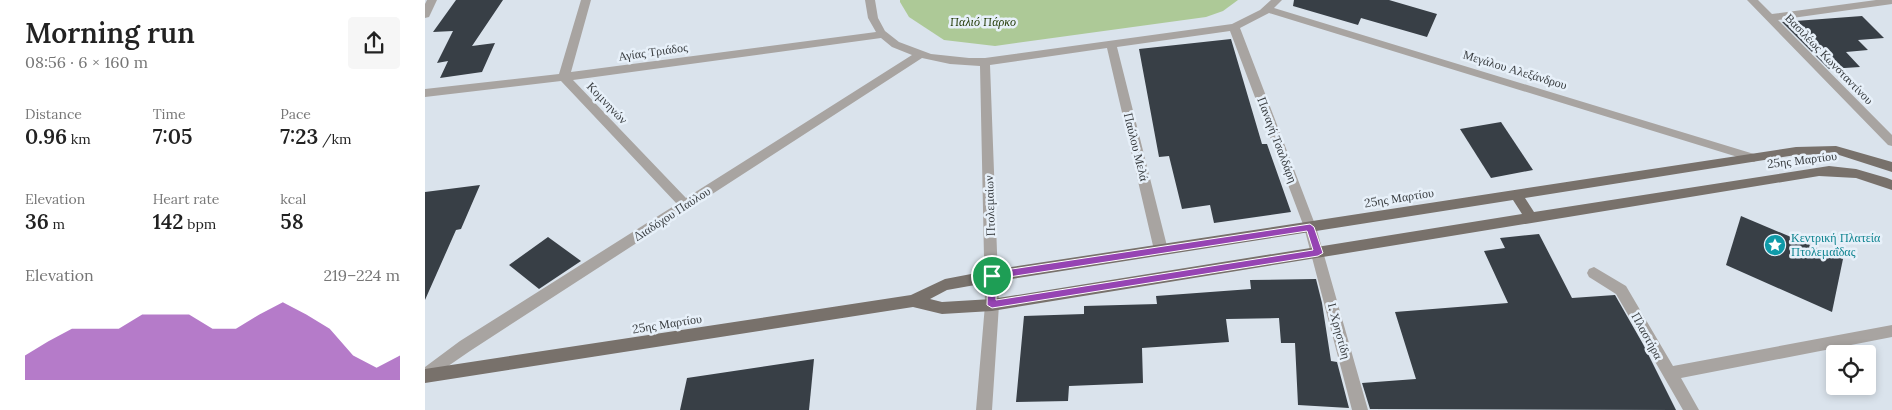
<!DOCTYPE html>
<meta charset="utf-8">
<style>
body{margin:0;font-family:Lora,serif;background:#f6f6f6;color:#222;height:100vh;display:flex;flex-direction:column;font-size:19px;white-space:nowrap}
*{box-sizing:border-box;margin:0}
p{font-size:16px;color:#767676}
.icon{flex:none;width:28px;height:28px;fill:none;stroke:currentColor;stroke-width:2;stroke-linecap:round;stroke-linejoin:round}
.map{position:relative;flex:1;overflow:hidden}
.drawer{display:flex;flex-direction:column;background:#fff;width:425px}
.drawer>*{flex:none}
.fabs{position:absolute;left:1401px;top:345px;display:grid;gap:10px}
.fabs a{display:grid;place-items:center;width:50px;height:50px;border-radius:5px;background:#fff;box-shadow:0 2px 8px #0003;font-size:25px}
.pin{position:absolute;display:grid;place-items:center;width:42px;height:42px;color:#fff;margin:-21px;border:2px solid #fff;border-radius:50%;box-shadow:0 1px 5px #0007}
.round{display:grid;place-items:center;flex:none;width:52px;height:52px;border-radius:5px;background:#f6f6f6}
.summary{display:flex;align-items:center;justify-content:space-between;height:85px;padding:0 25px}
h1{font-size:28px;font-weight:600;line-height:38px}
.figures{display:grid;grid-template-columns:repeat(3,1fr);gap:8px;height:85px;padding:5px 25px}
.figures div{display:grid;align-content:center}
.figures b{font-size:21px;font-weight:600}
.figures small{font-size:14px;font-weight:400}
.figures p{font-size:14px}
.chart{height:140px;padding:10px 25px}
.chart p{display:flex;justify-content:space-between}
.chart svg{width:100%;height:90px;margin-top:5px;fill:#9644b3;opacity:.7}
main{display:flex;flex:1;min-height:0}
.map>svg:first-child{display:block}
</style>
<main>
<section class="drawer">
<div class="summary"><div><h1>Morning run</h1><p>08:56 · 6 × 160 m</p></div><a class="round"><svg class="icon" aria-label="share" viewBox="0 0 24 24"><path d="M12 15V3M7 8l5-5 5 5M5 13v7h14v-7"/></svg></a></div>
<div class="figures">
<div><p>Distance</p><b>0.96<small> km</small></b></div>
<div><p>Time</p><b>7:05</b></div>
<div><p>Pace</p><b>7:23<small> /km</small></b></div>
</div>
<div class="figures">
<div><p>Elevation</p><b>36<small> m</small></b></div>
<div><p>Heart rate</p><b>142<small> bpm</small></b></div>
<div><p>kcal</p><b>58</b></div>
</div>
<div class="chart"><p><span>Elevation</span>219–224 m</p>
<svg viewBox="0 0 160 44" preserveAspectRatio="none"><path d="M0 44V32L10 25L20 19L30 19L40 19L50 12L60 12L70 12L80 19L90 19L100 12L110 6L120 12L130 19L140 32L150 38L160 32V44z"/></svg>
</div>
</section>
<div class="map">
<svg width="1467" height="410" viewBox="0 0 1467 410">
<rect width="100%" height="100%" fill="#dae3ec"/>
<path fill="#adc997" d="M 475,0 L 813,0 L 798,11 L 781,17 L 570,46 L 519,40 L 484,17 L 475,2 Z"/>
<g fill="#383f46">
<path d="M 31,0 L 78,0 L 47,46 L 70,43 L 57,72 L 15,78 L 23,61 L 12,63 L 28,31 L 8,32 Z"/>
<path d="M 869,0 L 964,0 L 1012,14 L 1002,37 L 936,18 L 933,25 L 868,6 Z"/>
<path d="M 1437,16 L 1459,38 L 1433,40 L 1443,50 L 1421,52 L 1435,67 L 1404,69 L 1357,22 Z"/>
<path d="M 806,39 L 837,144 L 842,144 L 866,212 L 789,223 L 785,205 L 757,209 L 744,156 L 734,157 L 714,49 Z"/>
<path d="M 1076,122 L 1108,170 L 1066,178 L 1035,129 Z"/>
<path d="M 55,185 L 36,229 L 31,230 L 0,300 L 0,192 Z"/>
<path d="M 1316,216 L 1418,259 L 1407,312 L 1301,265 Z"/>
<path d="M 1114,234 L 1147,298 L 1190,295 L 1218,344 L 1251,410 L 945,409 L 937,383 L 991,379 L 970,312 L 1083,303 L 1059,251 L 1080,248 L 1075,238 Z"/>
<path d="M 123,237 L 156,261 L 114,289 L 84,265 Z"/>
<path d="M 891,279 L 897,303 L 906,361 L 912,362 L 924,408 L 873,405 L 870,343 L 856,343 L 854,318 L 801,319 L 804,342 L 717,348 L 718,383 L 644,386 L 643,401 L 591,402 L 599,316 L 659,314 L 659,306 L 732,304 L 731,296 L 826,289 L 825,280 Z"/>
<path d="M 389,359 L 384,410 L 255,410 L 262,378 Z"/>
</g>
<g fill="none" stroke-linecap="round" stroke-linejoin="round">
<g fill="#a8a4a1" fill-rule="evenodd">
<path d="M 2,0 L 12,0 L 4,17 L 0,18 L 0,4 Z"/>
<path d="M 156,0 L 166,0 L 146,72 L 451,32 L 443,18 L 440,0 L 450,0 L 453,18 L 460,31 L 474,42 L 506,54 L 544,58 L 560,58 L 807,24 L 835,10 L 846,0 L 857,0 L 849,8 L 1329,154 L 1335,158 L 1329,162 L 844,13 L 815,28 L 891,227 L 943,410 L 927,410 L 879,227 L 805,31 L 692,47 L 743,250 L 741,254 L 736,255 L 731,254 L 729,250 L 682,48 L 565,65 L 574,305 L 567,410 L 551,410 L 560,305 L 555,66 L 525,64 L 497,58 L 45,351 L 0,382 L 0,367 L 35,341 L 252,204 L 136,81 L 0,97 L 0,89 L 134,74 ZM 456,38 L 467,47 L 487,55 L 261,198 L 148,80 Z"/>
<path d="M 1322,0 L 1333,0 L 1347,14 L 1451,0 L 1467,0 L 1467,4 L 1353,20 L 1467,135 L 1467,146 L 1463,145 Z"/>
<path d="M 1169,267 L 1201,286 L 1248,366 L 1467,325 L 1467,337 L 1256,378 L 1274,410 L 1258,410 L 1191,294 L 1164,277 L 1162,273 L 1164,269 Z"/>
</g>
<path fill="#78716b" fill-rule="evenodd" d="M 1411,146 L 1467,162 L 1467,172 L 1411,154 L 1371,155 L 1100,198 L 1109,212 L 1404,166 L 1431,169 L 1462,178 L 1467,180 L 1467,190 L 1431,178 L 1394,176 L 567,311 L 517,314 L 488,307 L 0,383 L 0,369 L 486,295 L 520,279 L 567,270 L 1371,147 ZM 1088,200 L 1097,214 L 567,299 L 517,302 L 505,299 L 522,290 L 567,282 Z"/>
</g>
<path fill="#9644b3" stroke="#fff" fill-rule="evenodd" d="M 885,224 L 889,227 L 898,253 L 893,256 L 567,308 L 562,305 L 563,276 L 567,272 ZM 882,231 L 888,250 L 571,300 L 571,279 Z"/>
<defs>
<g id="sight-disc" transform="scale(1.125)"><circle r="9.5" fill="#0f9aa8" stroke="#e7f0f9"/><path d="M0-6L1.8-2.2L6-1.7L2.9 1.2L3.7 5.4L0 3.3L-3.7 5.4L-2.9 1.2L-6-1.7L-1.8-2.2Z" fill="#fff"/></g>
</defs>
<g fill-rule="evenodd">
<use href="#sight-disc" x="1350" y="245"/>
</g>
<g text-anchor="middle" stroke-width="5" stroke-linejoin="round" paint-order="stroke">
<g font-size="12" font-style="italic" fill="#213904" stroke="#e7f0f9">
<text x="558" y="26">Παλιό Πάρκο</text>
</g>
<g font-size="12" fill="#393d40" stroke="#e7f0f9">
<text transform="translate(228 52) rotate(-8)" y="4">Αγίας Τριάδος</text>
<text transform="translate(1404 59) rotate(46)" y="4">Βασιλέως Κωνσταντίνου</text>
<text transform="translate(1090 70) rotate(17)" y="4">Μεγάλου Αλεξάνδρου</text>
<text transform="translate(182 103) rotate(46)" y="4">Κομνηνών</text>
<text transform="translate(852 140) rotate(69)" y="4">Παναγή Τσαλδάρη</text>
<text transform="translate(711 147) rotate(76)" y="4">Παύλου Μελά</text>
<text transform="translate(1377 160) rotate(-7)" y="4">25ης Μαρτίου</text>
<text transform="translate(974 198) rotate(-9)" y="4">25ης Μαρτίου</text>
<text transform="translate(565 206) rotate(-92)" y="4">Πτολεμαίων</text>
<text transform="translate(247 214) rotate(-33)" y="4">Διαδόχου Παύλου</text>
<text transform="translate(242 324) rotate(-9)" y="4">25ης Μαρτίου</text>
<text transform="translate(914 331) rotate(75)" y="4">Ι. Χρηστίδη</text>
<text transform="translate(1222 336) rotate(61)" y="4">Πλαστήρα</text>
</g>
<g font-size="12" fill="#0d838f" stroke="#e7f0f9" text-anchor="start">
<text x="1366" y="242">Κεντρική Πλατεία<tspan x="1366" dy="14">Πτολεμαΐδας</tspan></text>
</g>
</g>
</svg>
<div class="fabs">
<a><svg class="icon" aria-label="locate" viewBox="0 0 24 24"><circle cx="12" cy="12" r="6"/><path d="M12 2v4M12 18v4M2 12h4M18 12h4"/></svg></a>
</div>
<div class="pin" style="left:567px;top:276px;background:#1e9e55"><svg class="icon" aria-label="arrive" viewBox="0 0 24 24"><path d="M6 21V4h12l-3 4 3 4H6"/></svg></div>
</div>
</main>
